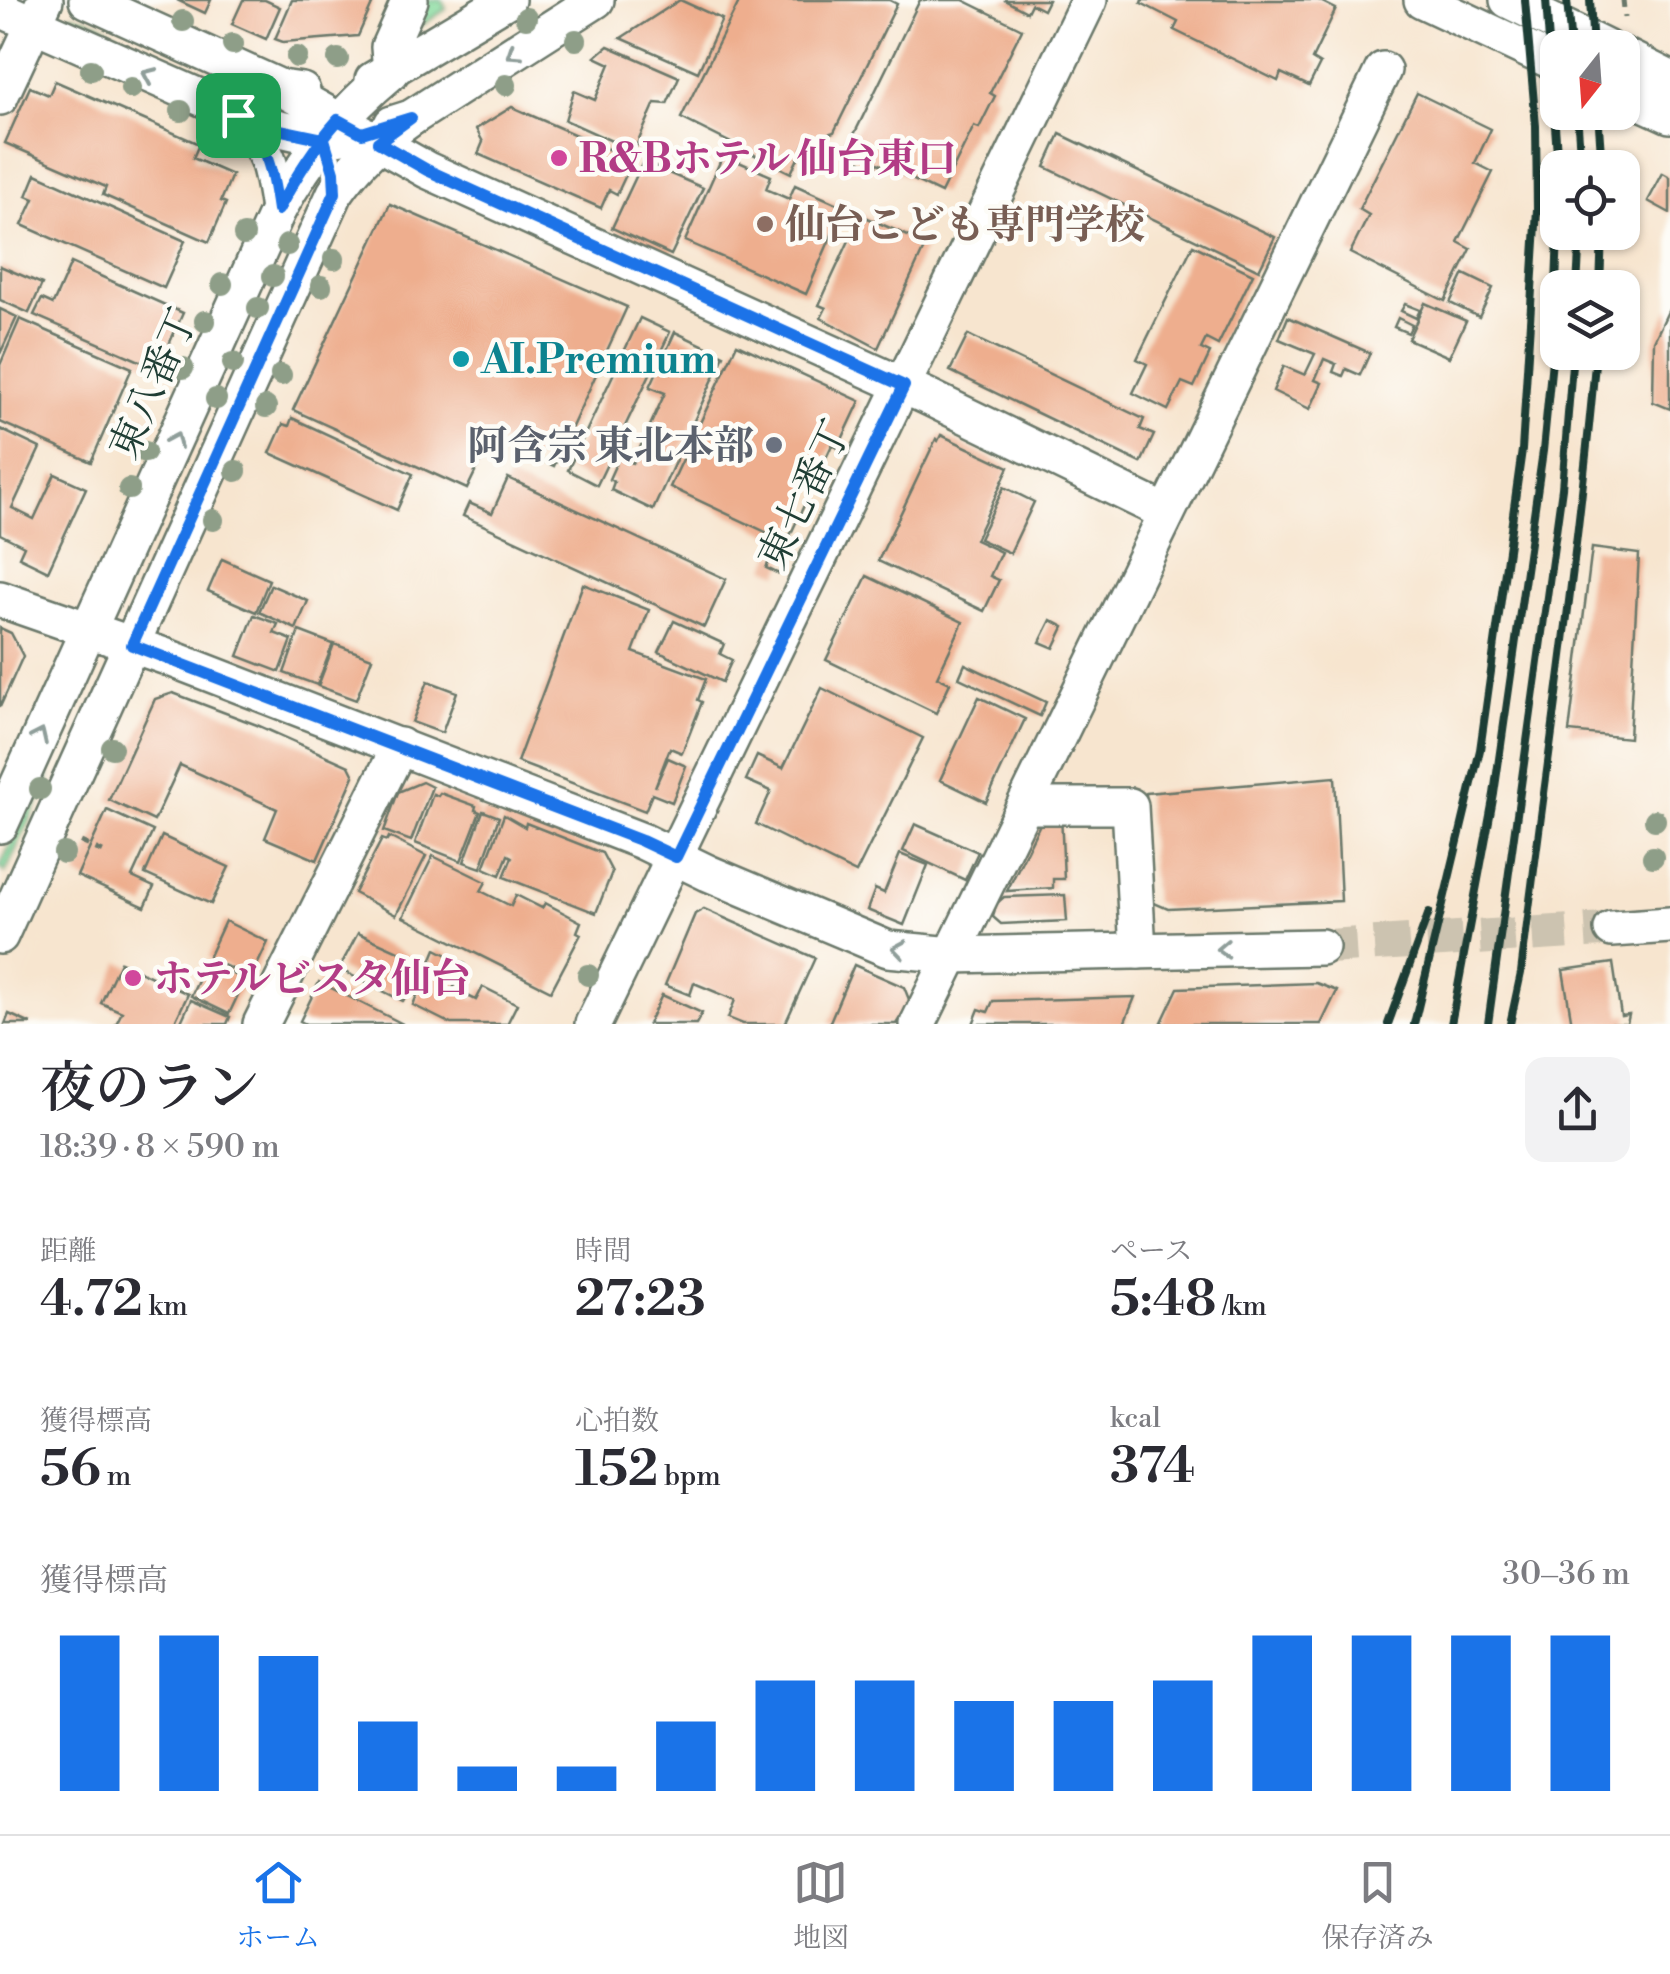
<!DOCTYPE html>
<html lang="ja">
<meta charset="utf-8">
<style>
body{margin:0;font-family:"Libre Bodoni","Noto Serif JP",serif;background:#f2f2f3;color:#2b2b33;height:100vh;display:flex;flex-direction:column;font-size:38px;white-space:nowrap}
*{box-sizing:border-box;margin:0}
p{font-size:32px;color:#7c7c81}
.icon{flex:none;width:55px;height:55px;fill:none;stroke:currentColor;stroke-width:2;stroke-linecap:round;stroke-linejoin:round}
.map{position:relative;height:1024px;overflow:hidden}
.details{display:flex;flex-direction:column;background:#fff;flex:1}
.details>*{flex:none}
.needle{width:65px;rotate:197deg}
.buttons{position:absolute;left:1540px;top:30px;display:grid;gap:20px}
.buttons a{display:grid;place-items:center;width:100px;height:100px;border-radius:20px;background:#fff;box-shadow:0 2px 8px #0004;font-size:50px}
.pin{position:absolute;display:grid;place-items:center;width:85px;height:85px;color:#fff;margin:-42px;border-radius:20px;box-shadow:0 5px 15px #0006}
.round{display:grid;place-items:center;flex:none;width:105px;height:105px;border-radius:20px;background:#f2f2f3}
.summary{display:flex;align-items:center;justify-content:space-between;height:170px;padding:0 40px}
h1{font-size:55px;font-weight:600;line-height:75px}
.figures{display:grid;grid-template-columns:repeat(3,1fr);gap:15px;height:170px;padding:10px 40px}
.figures div{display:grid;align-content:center}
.figures b{font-size:50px;font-weight:600}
.figures small{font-size:28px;font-weight:400}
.figures p{font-size:28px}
.chart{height:280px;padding:20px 40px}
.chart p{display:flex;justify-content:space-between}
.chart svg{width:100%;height:180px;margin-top:10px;stroke:#1a73e8;stroke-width:6}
.tab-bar{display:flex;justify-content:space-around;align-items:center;height:140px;border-top:2px solid #e1e1e2;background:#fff;font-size:28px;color:#7c7c81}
.tab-bar a{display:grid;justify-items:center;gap:5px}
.tab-bar .active{color:#1a73e8}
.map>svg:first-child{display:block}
</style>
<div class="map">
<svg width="1670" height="1024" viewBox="0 0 1670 1024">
<rect width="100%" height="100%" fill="#fdfcf7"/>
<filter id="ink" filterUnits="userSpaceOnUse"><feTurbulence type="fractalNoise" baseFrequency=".01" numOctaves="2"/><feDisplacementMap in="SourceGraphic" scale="20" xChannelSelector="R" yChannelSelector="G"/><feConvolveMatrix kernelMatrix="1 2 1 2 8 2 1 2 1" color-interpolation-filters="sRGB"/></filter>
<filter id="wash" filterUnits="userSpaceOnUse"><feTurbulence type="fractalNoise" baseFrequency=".0048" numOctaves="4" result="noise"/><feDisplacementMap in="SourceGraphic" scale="40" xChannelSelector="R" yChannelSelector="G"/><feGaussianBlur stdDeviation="2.25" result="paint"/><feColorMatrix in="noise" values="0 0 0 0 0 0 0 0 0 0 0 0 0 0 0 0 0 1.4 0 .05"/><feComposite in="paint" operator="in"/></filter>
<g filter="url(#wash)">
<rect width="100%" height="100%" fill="#f7e5cf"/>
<g fill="#85da9d" stroke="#528c68" stroke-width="2.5">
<path d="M 420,0 L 442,0 L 446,9 L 416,29 Z"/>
<path d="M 72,14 L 99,23 L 138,48 L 227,89 L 225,91 L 74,21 Z"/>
<path d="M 44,773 L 50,776 L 5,873 L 0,867 Z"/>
</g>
<g id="blocks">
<g fill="#eeae8e">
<path d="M 177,0 L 211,0 L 205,13 Z"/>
<path d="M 243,0 L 265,0 L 280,7 L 266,39 L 232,24 Z"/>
<path d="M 292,0 L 374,0 L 358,36 L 283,42 L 275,39 Z"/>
<path d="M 680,0 L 722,19 L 698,72 L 621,38 Z"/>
<path d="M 740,0 L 889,0 L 897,4 L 834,132 L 806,141 L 791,173 L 681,118 Z"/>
<path d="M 920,0 L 963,0 L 1022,29 L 990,93 L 995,96 L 979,128 L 974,126 L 941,193 L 878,163 L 875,168 L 845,153 Z"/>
<path d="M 1004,0 L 1048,0 L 1043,10 L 1031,4 L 1027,12 Z"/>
<path d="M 1142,0 L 1318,0 L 1336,9 L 1312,59 L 1320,64 L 1309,86 L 1281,73 L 1278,81 L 1174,30 L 1178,22 L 1141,3 Z"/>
<path d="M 608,46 L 679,77 L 667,104 L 655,103 L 634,151 L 565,120 L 574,91 L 595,100 L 610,64 L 595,57 Z"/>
<path d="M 55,81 L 199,144 L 193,158 L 232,175 L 221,201 L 226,203 L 209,242 L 103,195 L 106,187 L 5,143 L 30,87 L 49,95 Z"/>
<path d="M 1417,93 L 1491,129 L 1475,163 L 1493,172 L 1458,242 L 1471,249 L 1445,301 L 1350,253 L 1369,215 L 1359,209 Z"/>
<path d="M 512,107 L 633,160 L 617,194 L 609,190 L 601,208 L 478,154 L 483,142 L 476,129 Z"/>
<path d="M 1060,134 L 1275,237 L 1259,270 L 1045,167 Z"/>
<path d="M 723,155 L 771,176 L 766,189 L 789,199 L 795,185 L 844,207 L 806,294 L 685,241 Z"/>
<path d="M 643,162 L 703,188 L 671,255 L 612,228 Z"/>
<path d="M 1663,173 L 1670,177 L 1670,213 L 1648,201 Z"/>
<path d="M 36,174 L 185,241 L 164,288 L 22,225 L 34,199 L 27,196 Z"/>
<path d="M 390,204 L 627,307 L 554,466 L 492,437 L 467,489 L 293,410 Z"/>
<path d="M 861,215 L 926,244 L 878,348 L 821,318 L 826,308 L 819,305 Z"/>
<path d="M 1193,245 L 1253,274 L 1218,345 L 1206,339 L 1201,349 L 1210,353 L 1194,387 L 1182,382 L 1168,410 L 1133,393 L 1147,364 L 1137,359 Z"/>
<path d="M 71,263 L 183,313 L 158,369 L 34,315 L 42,299 L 53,304 Z"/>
<path d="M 0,266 L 42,284 L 29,313 L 0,300 Z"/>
<path d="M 1464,274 L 1493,288 L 1479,317 L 1450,303 Z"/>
<path d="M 1425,303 L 1466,321 L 1449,357 L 1408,339 Z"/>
<path d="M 1405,304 L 1420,310 L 1416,318 L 1401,311 Z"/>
<path d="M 1670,307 L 1670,409 L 1653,402 L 1654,341 Z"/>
<path d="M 0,309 L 17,317 L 0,354 Z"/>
<path d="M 1288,317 L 1370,353 L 1360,375 L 1346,369 L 1343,376 L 1333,372 L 1336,364 L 1324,359 L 1315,380 L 1322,383 L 1310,409 L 1273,391 L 1284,366 L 1305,375 L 1315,354 L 1279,339 Z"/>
<path d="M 640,318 L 670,332 L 597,485 L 568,470 Z"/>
<path d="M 1398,318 L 1412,325 L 1408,333 L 1394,327 Z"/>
<path d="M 20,319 L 132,368 L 91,462 L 0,422 L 0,365 Z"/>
<path d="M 675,332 L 724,355 L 653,510 L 611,490 L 614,482 L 609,479 L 619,457 L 633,463 L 665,393 L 650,387 Z"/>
<path d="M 968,335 L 1144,419 L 1140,429 L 1154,435 L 1141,463 L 950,371 Z"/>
<path d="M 737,344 L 860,401 L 838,448 L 832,445 L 787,542 L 670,487 Z"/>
<path d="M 292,418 L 413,474 L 397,510 L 270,453 L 283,424 L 289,426 Z"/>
<path d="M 0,429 L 40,448 L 12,508 L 34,519 L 55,474 L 86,488 L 48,571 L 19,557 L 24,546 L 0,534 Z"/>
<path d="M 941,435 L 1009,467 L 975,540 L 1001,552 L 990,576 L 999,580 L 984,611 L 878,561 L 936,439 L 938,441 Z"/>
<path d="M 508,478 L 726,579 L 704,627 L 463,516 L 469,503 L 492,513 Z"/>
<path d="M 1004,487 L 1034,502 L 1010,553 L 979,539 Z"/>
<path d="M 1592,548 L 1639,554 L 1629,738 L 1569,732 Z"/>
<path d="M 773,553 L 786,560 L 779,574 L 766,568 Z"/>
<path d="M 222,559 L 269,580 L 256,612 L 208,591 Z"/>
<path d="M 867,576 L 963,622 L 937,677 L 950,683 L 936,713 L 826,660 Z"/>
<path d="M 583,584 L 649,610 L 633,652 L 706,679 L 698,700 L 702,702 L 682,753 L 670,748 L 655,787 L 668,758 L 686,766 L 672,802 L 652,794 L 645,811 L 517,762 Z"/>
<path d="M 271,585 L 308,601 L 296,629 L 259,612 Z"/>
<path d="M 254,615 L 278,624 L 274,633 L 292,640 L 280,672 L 238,656 Z"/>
<path d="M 1051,620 L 1064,627 L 1054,648 L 1040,642 Z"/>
<path d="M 674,621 L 724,644 L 720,654 L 732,660 L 722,682 L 659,652 Z"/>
<path d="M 0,628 L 11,633 L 23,656 L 0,707 Z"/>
<path d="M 299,631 L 333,644 L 317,685 L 284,673 Z"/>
<path d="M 334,644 L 372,658 L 356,700 L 318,686 Z"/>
<path d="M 965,664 L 1046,702 L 1040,716 L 959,678 Z"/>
<path d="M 428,681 L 457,692 L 442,733 L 412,722 Z"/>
<path d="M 822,688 L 923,738 L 856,873 L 756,824 L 771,791 L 746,780 L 757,756 L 783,768 Z"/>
<path d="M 173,693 L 257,725 L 349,766 L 354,776 L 317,860 L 265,838 L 277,809 L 180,765 L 154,821 L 109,800 L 155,699 Z"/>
<path d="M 979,697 L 1025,719 L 986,802 L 940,780 Z"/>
<path d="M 1335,777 L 1341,901 L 1168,909 L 1154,903 L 1146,793 Z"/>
<path d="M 422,782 L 432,787 L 411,841 L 384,831 L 398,792 Z"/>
<path d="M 440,793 L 476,806 L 475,810 L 480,812 L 461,861 L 415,843 L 433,794 L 438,796 Z"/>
<path d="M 107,810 L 153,831 L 132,877 L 154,887 L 145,907 L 77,876 Z"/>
<path d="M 483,811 L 499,817 L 481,868 L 464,862 Z"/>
<path d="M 1045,814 L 1061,814 L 1064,879 L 1053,879 L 1053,888 L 1007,891 Z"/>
<path d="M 504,815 L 525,827 L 526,823 L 602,853 L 612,872 L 596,913 L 504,877 L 512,857 L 508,855 L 500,875 L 484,868 Z"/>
<path d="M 915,824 L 978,852 L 965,880 L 903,851 Z"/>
<path d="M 162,836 L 229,867 L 211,904 L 145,874 Z"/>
<path d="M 389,837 L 426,856 L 396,915 L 354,893 L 382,839 L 387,841 Z"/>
<path d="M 900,854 L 928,865 L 904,925 L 867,910 L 875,889 L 884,893 Z"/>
<path d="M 433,856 L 486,882 L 481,891 L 511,906 L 516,895 L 542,908 L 545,903 L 581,922 L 577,932 L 581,934 L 551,991 L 403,917 Z"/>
<path d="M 1065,895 L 1067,921 L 1001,924 L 993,917 L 996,904 L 1004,897 Z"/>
<path d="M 704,909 L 815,958 L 785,1024 L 743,1024 L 728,1018 L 735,1000 L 694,983 L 690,995 L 665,985 L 695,914 Z"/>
<path d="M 225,921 L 268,942 L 251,978 L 208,958 Z"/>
<path d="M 358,933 L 423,962 L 403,1001 L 339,969 Z"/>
<path d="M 436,949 L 465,964 L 453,989 L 476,1000 L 483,987 L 517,1004 L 507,1024 L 451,1024 L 413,1005 Z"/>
<path d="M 120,962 L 188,994 L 174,1024 L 116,1024 L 122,1012 L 101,1003 Z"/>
<path d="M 207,962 L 245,980 L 229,1014 L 191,996 Z"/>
<path d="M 1613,963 L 1621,1016 L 1629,1015 L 1627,1024 L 1572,1024 L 1563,970 Z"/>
<path d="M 854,965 L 904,987 L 910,1002 L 896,1024 L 829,1024 Z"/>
<path d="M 319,982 L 403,1024 L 306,1024 L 300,1021 Z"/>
<path d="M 1316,983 L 1337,991 L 1321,1024 L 1161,1024 L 1178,988 Z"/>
<path d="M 662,995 L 702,1013 L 696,1024 L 648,1024 Z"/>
<path d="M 1135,997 L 1124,1024 L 973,1024 L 979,1009 L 988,1012 L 993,1001 Z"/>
<path d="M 191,1000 L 230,1017 L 227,1024 L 180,1024 Z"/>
<path d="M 9,1014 L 31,1024 L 5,1024 Z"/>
</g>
</g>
</g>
<g filter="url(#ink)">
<use href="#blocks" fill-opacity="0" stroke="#6b786a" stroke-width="2.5"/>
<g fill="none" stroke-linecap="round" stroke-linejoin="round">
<path stroke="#ccc3b0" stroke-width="35" stroke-dasharray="35 18" stroke-linecap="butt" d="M 1321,947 L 1612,929"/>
<g stroke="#6b786a" stroke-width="40">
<g id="minor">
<path d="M 87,0 L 281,88 L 302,91"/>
<path d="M 1422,0 L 1558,64"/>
<path d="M 1508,0 L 1606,48"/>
<path d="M 0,9 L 263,125 L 324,139 L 342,136"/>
<path d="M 1622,55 L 1670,79"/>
<path d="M 391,72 L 389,47 L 410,0"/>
<path d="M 373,80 L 507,0"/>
<path d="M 281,88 L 427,170 L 926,396 L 1165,512"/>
<path d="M 1622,93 L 1670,115"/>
<path d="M 0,97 L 45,0"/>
<path d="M 239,116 C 269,148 272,168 278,210"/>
<path d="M 392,124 L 411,118 L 596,0"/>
<path d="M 0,599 L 167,657 L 642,841 L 708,873 L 888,949 L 953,955 L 1321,947"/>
<path d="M 1025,806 L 1130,806 L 1138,951"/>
<path d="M 0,825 L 278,210 C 308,155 343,112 391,72"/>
<path d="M 1612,929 L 1670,925"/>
<path d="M 0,936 L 335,193 C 356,162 380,140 411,118"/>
<path d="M 261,1024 L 400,746"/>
<path d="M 593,1024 L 1089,0"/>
<path d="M 918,1024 L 1383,70"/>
</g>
</g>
<g stroke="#6b786a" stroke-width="5" stroke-dasharray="8 8" stroke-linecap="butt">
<path d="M 1623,0 L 1625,18"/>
<path d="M 81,842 L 103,852"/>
</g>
<use href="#minor" stroke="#fff" stroke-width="35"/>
<g stroke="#1f3d34" stroke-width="8">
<path d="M 1546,0 L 1558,168"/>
<path d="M 1567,0 L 1571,48"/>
<path d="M 1590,0 L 1593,48"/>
<path d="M 1577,112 L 1581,168"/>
<path d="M 1598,112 L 1602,168"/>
<path d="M 1577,288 L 1580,232"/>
<path d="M 1600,288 L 1602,232"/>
<path d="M 1388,1024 L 1429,912"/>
<path d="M 1414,1024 L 1480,750 L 1522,450 L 1537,209 L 1536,126 L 1525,0"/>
<path d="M 1451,1024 L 1494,794 L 1543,451 L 1554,340 L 1558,232"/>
<path d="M 1488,1024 L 1562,488 L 1573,352"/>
<path d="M 1510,1024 L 1521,973 C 1546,766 1578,560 1596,352"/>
</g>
</g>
<g fill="#8e9e88">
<circle cx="526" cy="18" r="11"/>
<circle cx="183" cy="21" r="11"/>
<circle cx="576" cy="40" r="11"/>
<circle cx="233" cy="44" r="11"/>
<circle cx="297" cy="57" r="11"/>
<circle cx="338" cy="59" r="11"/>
<circle cx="91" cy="70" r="11"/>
<circle cx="506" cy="85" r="11"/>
<circle cx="131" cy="88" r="11"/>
<circle cx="181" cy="111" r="11"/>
<circle cx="244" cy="235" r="11"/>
<circle cx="287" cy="245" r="11"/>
<circle cx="334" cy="259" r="11"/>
<circle cx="273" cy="276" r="11"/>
<circle cx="222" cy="284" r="11"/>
<circle cx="321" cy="286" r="11"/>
<circle cx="258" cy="308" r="11"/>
<circle cx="205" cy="321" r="11"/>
<circle cx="233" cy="363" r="11"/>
<circle cx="183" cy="368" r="11"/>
<circle cx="281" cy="375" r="11"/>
<circle cx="216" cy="399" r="11"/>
<circle cx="266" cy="407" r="11"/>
<circle cx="145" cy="452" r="11"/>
<circle cx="236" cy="471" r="11"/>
<circle cx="129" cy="489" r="11"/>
<circle cx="213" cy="520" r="11"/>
<circle cx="112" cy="748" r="11"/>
<circle cx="40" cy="789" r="11"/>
<circle cx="1655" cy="820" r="11"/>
<circle cx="64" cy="853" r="11"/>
<circle cx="1653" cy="857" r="11"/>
<circle cx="588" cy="975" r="11"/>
</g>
<defs><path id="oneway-chevron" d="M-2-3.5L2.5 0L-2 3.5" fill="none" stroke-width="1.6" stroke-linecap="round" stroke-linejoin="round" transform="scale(2.5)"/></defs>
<g stroke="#8f9e9a">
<use href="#oneway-chevron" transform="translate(513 53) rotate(147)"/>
<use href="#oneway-chevron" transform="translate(149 75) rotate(-156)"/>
<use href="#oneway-chevron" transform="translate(175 440) rotate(-66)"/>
<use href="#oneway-chevron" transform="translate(40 736) rotate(-65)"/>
<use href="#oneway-chevron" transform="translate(899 949) rotate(-171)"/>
<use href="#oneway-chevron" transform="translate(1223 949) rotate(178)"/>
</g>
</g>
<g fill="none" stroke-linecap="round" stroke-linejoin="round" filter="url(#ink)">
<g stroke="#fff" stroke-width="20">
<path id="route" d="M 238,115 L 262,126 L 324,139 L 334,172 L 335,193 L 132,645 L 642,841 L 676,857 L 904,386 L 427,170 L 378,142 L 411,118 L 362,133 L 338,120 C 314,147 295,178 278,210 C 272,167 268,148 238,115"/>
</g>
<use href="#route" stroke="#1a73e8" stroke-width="12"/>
</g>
<g fill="#d1479c" stroke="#fdfcf7" stroke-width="4">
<circle cx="559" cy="158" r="10"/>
<circle cx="133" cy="978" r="10"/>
</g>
<circle fill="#8d6e63" stroke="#fdfcf7" stroke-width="4" cx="765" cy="224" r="10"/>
<circle fill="#0f9aa8" stroke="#fdfcf7" stroke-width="4" cx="461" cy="359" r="10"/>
<circle fill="#6b7280" stroke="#fdfcf7" stroke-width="4" cx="774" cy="445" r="10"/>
<g text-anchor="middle" stroke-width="9" stroke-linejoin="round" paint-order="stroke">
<g font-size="40" font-weight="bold" fill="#b23c85" stroke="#fdfcf7" text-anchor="start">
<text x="579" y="172">R&amp;Bホテル 仙台東口</text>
<text x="153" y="992">ホテルビスタ仙台</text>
</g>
<g font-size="40" font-weight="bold" fill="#785e54" stroke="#fdfcf7" text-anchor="start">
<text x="785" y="238">仙台こども専門学校</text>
</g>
<g font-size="40" font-weight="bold" fill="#0d838f" stroke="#fdfcf7" text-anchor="start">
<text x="481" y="373">AI.Premium</text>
</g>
<g font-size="40" fill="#1f3d34" stroke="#fdfcf7">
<text transform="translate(153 383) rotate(-66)" y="14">東八番丁</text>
<text transform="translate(804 494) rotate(-64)" y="14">東七番丁</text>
</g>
<g font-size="40" font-weight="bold" fill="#5b616d" stroke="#fdfcf7" text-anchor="end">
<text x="754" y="459">阿含宗 東北本部</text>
</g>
</g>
</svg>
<div class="buttons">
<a><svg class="needle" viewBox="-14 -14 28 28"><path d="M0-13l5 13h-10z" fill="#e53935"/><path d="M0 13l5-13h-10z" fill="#7c7c81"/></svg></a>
<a><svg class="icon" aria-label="locate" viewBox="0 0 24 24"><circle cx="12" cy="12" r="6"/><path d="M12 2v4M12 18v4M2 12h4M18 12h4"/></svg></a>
<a><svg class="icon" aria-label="layers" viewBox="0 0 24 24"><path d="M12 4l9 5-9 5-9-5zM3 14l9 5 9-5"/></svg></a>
</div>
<div class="pin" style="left:238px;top:115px;background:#1e9e55"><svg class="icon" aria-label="arrive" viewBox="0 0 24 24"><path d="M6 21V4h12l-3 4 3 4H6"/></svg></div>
</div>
<section class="details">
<div class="summary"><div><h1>夜のラン</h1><p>18:39 · 8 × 590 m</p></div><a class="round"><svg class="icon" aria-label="share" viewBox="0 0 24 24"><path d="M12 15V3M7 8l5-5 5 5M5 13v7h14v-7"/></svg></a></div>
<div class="figures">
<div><p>距離</p><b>4.72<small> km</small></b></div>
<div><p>時間</p><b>27:23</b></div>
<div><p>ペース</p><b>5:48<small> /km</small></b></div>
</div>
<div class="figures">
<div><p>獲得標高</p><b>56<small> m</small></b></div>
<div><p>心拍数</p><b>152<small> bpm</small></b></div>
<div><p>kcal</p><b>374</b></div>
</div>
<div class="chart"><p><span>獲得標高</span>30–36 m</p>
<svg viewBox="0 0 160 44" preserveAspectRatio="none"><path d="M5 44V6M15 44V6M25 44V11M35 44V27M45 44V38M55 44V38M65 44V27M75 44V17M85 44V17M95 44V22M105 44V22M115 44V17M125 44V6M135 44V6M145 44V6M155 44V6"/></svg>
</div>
</section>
<nav class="tab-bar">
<a class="active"><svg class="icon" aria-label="home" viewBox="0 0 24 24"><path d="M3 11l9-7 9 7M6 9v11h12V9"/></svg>ホーム</a>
<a><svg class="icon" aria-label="map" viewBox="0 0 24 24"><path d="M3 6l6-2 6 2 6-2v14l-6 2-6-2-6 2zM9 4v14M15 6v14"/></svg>地図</a>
<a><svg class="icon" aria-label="saved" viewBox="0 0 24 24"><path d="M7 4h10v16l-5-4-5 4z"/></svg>保存済み</a>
</nav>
